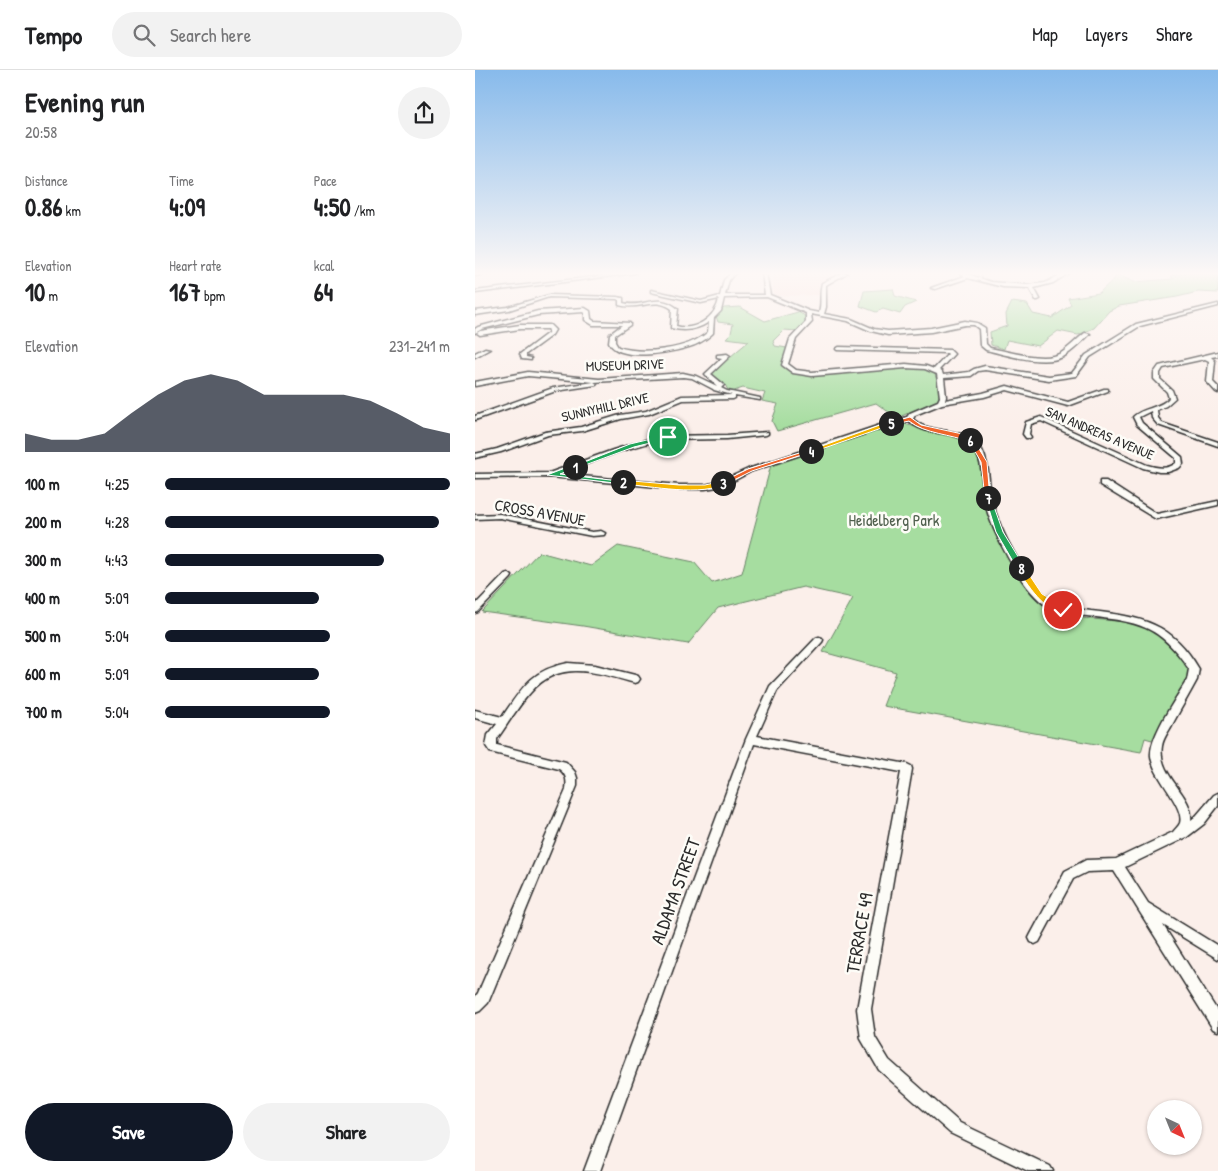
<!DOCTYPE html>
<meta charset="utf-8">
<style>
body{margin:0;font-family:"Patrick Hand",sans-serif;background:#f2f2f2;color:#202124;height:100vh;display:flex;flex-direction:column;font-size:19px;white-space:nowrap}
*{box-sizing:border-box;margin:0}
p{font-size:16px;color:#757577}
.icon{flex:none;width:28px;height:28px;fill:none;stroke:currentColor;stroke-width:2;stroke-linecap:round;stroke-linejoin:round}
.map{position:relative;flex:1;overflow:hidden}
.panel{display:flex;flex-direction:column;background:#fff;width:475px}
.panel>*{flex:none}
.needle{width:32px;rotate:137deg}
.buttons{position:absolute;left:672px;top:1030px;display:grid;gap:10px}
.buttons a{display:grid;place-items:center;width:55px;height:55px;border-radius:50%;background:#fff;box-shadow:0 1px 4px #0004;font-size:25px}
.pin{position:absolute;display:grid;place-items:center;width:42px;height:42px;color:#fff;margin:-21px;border:2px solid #fff;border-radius:50%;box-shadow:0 1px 5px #0007}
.km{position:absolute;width:25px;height:25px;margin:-12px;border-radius:50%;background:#222;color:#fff;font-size:14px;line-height:25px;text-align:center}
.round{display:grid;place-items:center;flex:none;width:52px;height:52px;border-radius:26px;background:#f2f2f2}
.overview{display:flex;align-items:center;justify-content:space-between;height:85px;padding:0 25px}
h1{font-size:28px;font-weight:800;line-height:38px}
.figures{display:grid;grid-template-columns:repeat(3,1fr);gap:8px;height:85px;padding:5px 25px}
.figures div{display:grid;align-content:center}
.figures b{font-size:25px;font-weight:800}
.figures small{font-size:14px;font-weight:400}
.figures p{font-size:14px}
.chart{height:140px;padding:10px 25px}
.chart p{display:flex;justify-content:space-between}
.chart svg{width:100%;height:90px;margin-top:5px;fill:#111827;opacity:.7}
.action{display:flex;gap:10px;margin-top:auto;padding:10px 25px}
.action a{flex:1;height:58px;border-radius:30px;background:#111827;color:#fff;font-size:20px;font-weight:800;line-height:58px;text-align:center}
.action a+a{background:#f2f2f2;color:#202124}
ul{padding:0 25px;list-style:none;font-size:16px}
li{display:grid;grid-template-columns:80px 60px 1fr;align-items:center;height:38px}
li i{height:12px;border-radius:6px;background:#111827}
header{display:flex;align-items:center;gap:30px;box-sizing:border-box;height:70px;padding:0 25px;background:#fff;border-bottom:1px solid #e0e0e0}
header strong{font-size:24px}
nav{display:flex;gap:28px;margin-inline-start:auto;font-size:18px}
.search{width:350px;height:45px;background:#f2f2f2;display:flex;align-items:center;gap:12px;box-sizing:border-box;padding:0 18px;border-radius:28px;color:#757577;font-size:19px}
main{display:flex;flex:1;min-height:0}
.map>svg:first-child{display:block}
</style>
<header>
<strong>Tempo</strong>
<div class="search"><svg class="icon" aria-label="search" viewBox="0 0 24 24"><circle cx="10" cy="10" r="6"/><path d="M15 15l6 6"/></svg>Search here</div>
<nav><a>Map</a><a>Layers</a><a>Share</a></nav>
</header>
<main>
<section class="panel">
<div class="overview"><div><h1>Evening run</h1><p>20:58</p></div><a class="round"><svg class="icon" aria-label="share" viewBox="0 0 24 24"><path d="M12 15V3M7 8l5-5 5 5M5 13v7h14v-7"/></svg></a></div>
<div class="figures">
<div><p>Distance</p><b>0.86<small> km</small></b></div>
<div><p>Time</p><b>4:09</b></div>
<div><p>Pace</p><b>4:50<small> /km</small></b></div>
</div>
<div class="figures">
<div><p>Elevation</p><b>10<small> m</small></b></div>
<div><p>Heart rate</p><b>167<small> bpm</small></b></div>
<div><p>kcal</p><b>64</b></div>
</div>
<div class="chart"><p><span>Elevation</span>231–241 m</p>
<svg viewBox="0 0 160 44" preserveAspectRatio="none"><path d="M0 44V35L10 38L20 38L30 35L40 25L50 16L60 9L70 6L80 9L90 16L100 16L110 16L120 16L130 19L140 25L150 32L160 35V44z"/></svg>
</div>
<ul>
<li><b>100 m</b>4:25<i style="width:100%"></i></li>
<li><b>200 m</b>4:28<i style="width:96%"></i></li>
<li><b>300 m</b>4:43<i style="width:77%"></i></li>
<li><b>400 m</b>5:09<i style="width:54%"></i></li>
<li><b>500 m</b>5:04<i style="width:58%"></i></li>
<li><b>600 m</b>5:09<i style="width:54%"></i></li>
<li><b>700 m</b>5:04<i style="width:58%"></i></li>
</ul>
<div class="action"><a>Save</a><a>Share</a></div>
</section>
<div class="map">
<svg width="743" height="1101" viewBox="0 0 743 1101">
<rect width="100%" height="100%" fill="#fbefea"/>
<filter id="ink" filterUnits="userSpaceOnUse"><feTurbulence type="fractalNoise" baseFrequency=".02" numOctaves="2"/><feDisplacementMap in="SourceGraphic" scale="10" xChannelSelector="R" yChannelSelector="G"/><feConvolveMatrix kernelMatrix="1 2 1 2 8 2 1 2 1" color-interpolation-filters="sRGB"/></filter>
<g filter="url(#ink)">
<path fill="#f9dfda" d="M 297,203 L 367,203 L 344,214 L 344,225 L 303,226 L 298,224 Z"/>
<g fill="#a6dda0" stroke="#688466">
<path d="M 712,203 L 743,203 L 743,223 L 723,222 L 702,227 L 644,236 L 634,241 L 619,258 L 603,265 L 583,261 L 563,276 L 532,270 L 529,279 L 516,275 L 515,262 L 532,256 L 531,244 L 537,232 L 552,234 L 558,244 L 577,248 L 596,235 L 593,228 L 624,223 L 643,205 L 659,212 L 698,209 L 696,206 Z"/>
<path d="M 418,219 L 420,226 L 441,232 L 430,237 L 425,244 L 408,239 L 401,242 L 385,236 L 389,221 Z"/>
<path d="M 265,237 L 290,251 L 323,242 L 330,246 L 330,253 L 322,261 L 309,260 L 298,271 L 300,276 L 312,278 L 308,296 L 317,303 L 330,305 L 444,297 L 459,301 L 465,320 L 463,330 L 422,348 L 401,333 L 302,361 L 297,351 L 303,334 L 287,331 L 290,323 L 268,318 L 259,321 L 253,320 L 249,313 L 239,307 L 237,302 L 274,271 L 251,268 L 256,263 L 258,254 L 243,252 L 241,246 L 249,238 Z"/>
<path d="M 425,353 C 443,358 481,362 494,373 C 511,388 503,415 509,434 C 518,461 541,510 562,530 C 593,559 645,542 681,561 C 687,564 693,571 698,576 C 704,583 710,589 713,597 C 719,613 685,655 677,670 L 670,668 L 666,682 L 408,636 L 421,602 L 348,582 L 378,528 L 328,517 L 243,538 L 213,574 L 108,556 L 7,542 L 64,482 L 116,496 L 143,476 L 219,492 L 237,513 L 267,503 L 296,395 Z"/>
</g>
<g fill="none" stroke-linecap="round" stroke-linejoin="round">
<g stroke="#2b2b2b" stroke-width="3">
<g id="street">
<path d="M 5,203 L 12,203 L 0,206 L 0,204 Z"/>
<path d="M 151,203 L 161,203 L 0,223 L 0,221 Z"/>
<path d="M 256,203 L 260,203 L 254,210 L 250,225 L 290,225 L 287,203 L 291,203 L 295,225 L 334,241 L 344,243 C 347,233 344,223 347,213 L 367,203 L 372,203 L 351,215 L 351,237 L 349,244 L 376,249 L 399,259 L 413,261 L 456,258 L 490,251 L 502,253 L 510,258 L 511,274 L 515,278 C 533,281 569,293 586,283 C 594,278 602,269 610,263 L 615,264 C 608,271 597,282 588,287 C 567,296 532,285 511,280 L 505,275 L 504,259 L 499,255 L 490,255 L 456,262 L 413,265 L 396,261 L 373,251 L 336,244 L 337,252 L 321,269 L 313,294 L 321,300 L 337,302 L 431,294 L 451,296 L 459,299 L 473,284 L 472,283 L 362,280 L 361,279 L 364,277 L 475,280 L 479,284 L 464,300 L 467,302 L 468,305 L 494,302 L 499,299 L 510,296 L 574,306 L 597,303 L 611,285 L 661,254 L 743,234 L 743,236 L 665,256 L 615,287 L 601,306 L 574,310 L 510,300 L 503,301 L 496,306 L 469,308 L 471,327 L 470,330 L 508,323 L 532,316 L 593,332 L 629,319 L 633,319 L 633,321 L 593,336 L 532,320 L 509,327 L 467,334 L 440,345 L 438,349 C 457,367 490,354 506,378 C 515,394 513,413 517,430 C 523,458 552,514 576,530 C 588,539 602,539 616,541 C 666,547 697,552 724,599 L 722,610 C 714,625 705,640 697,655 C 694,661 688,668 687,676 C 682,706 719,725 716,750 L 721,746 L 739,725 L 743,723 L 743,736 L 729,754 L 712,767 L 650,797 L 673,833 L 743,876 L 743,889 L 688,855 L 743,942 L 743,961 L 738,959 L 639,801 L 612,802 L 598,809 L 564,872 L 560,874 L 556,872 L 554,868 L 556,864 L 590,801 L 611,790 L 641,789 L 698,762 C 700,759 704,756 705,753 C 710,736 678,707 676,686 C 674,667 702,627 712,610 L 714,599 C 684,554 663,552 612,546 C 597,545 581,543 569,534 C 545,516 517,462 510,433 C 506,415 510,393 498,378 C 483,357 451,369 434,351 L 423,353 L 277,401 L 249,416 L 230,419 L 204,419 L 75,407 L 0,408 L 0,404 L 74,403 L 138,380 L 184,366 L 252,365 L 293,362 L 293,364 L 291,365 L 252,369 L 184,370 L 142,382 L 85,404 L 204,415 L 230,415 L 244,412 L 273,399 L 420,350 L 432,347 L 435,343 L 463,331 L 465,327 L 462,304 L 450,299 L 431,298 L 337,306 L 318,303 L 307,295 L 315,269 L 331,252 L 331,243 L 292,227 L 249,228 L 246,241 L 239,248 L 238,263 C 233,268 228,271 222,274 C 205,282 143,294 134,272 L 135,264 L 147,255 L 118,255 L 110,250 L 110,243 L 109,242 L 63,245 L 7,259 L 0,263 L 0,259 L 3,257 L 63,241 L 110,238 L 115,241 L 116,249 L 119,251 L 155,253 L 155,255 L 140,265 L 140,272 L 143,277 C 167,285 213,280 233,262 L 234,252 C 222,260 210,262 196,258 L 197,239 C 179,226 165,241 144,235 L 144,230 L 142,229 L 74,227 L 34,240 L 0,245 L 0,241 L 33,237 L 74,225 L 142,227 L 148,228 L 148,233 C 169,239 182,221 203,239 L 201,256 C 220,262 241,247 244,229 L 226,233 L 176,222 L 176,220 L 226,231 L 245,226 L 249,210 Z"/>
<path d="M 485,203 L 490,203 L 516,212 L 552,215 L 570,213 L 589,203 L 594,203 L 578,213 L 559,218 L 565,229 L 563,230 L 561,230 L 554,218 L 528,217 L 493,208 L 460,219 L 456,218 L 490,206 Z"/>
<path d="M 45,255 L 75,255 L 80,260 L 77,265 L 51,284 L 51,287 L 56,288 L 56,290 L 47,289 L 45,284 L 73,263 L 74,260 L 73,259 L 45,259 L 5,265 L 2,263 L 5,261 Z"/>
<path d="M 10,278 L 15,279 L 0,287 L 0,283 Z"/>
<path d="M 743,282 L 743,286 L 736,287 L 740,291 L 738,312 L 743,317 L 743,323 L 741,322 L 732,312 L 734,291 L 730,289 L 688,298 L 685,303 L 685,309 L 697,320 L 700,328 L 691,336 L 682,340 L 683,348 L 687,353 L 743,372 L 743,376 L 683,355 L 677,348 L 676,341 L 664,347 L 667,353 L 707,387 L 708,394 L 704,398 L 693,402 L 684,402 L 668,398 L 566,351 L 556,354 L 554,364 L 556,367 L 555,368 L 551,368 L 548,364 L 551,352 L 566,347 L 672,395 C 683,398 692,400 701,393 L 701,388 L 662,355 L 658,347 C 668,337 684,339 694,328 L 692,322 L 679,309 L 679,303 L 684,296 Z"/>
<path d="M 242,285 L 252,284 L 255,286 L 236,304 L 248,314 L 249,315 L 246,318 L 252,321 L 285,328 L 285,330 L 260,326 L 260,328 L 258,329 L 208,330 L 174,344 L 146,349 L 107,361 L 73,365 L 26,382 L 0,388 L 0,384 L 22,379 L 70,362 L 106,357 L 145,345 L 171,341 L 207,326 L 257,325 L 239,320 L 238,319 L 217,308 L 208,307 L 119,312 L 122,314 L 121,315 L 81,321 L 0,350 L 0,346 L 78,318 L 119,312 L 53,306 L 0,316 L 0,312 L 53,302 L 124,309 L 208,303 L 221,306 L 242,316 L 230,304 L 247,288 L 242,287 Z"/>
<path d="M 625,411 L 631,411 L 682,444 L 743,431 L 743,435 L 681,449 L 625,415 Z"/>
<path d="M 25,444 L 117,462 L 126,461 L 130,463 L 129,465 L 117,466 L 25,448 L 0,449 L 0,445 Z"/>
<path d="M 33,503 L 37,506 L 36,508 L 3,542 L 0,543 L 0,535 L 30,504 Z"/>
<path d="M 344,567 L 347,568 L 348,570 L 347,572 L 302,621 L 282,666 L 432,694 L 436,696 L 437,699 L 396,939 L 400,967 L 414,990 L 485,1053 L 575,1096 L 578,1101 L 553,1101 L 475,1063 L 404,1000 L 386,969 L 382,939 L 426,702 L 279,674 L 125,1101 L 109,1101 L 271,669 L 295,616 L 341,568 Z"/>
<path d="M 93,593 L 120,595 L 160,605 L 163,606 L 165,609 L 163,612 L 160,613 C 123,603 85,588 56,622 C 43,636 33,654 22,669 L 22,675 L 91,692 L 100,702 L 102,708 L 102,716 L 13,933 L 5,941 L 0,943 L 0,927 L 3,923 L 91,720 C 92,711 92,705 84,699 L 15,682 L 11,676 L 13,665 L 22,654 L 0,648 L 0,640 L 27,647 C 47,618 56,600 93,593 Z"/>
</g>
</g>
<use href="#street" fill="#fdfcf7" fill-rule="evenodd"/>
</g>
</g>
<linearGradient id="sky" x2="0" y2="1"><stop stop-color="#87baeb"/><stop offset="0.57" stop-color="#fdf8f6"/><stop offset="1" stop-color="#fdf8f6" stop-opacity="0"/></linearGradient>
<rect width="743" height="357" fill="url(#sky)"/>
<path fill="#22a559" stroke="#fff" d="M 193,365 L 195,368 L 159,377 L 102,398 L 97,397 L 155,374 Z"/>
<path fill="#22a559" stroke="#fff" d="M 98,395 L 103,397 L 85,404 L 152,412 L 148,414 L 72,405 Z"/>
<path fill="#f5b400" stroke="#fff" d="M 146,410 L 204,415 L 230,415 L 248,411 L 252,413 C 227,427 176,416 148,414 Z"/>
<path fill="#f0652b" stroke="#fff" d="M 334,380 L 339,381 L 277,401 L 251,414 L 245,413 L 273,399 Z"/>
<path fill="#f5b400" stroke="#fff" d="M 416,351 L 418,354 L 338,382 L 333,381 Z"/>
<path fill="#f0652b" stroke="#fff" d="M 435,347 L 446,355 L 492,365 L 498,370 L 495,372 C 476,364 450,364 434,351 L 416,355 L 413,353 Z"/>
<path fill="#f0652b" stroke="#fff" d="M 493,369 L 498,369 L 512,392 L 515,429 L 510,428 L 506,392 Z"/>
<path fill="#22a559" stroke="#fff" d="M 510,426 L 516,428 L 528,462 L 550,498 L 549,500 L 543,500 L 521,462 Z"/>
<path fill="#f5b400" stroke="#fff" d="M 543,497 L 549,497 L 567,524 L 591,538 L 591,542 C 571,545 551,513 542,498 Z"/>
<g text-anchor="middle" stroke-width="5" stroke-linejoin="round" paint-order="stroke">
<g font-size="14" fill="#2b2b2b" stroke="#fdfcf7">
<text transform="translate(150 295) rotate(-2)" y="5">MUSEUM DRIVE</text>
<text transform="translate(130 337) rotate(-13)" y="5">SUNNYHILL DRIVE</text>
<text transform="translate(625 363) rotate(23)" y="5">SAN ANDREAS AVENUE</text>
</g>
<g font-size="16" fill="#2b2b2b" stroke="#fdfcf7">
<text transform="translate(65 442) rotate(10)" y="6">CROSS AVENUE</text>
</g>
<g font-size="16" fill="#50604e" stroke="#fdfcf7">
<text x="419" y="456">Heidelberg Park</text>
</g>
<g font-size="19" fill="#2b2b2b" stroke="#fdfcf7">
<text transform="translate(200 821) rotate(-70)" y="7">ALDAMA STREET</text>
<text transform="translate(384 863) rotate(-80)" y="7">TERRACE 49</text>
</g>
</g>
</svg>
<div class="buttons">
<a><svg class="needle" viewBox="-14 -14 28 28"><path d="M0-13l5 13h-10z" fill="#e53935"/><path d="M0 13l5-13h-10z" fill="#757577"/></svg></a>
</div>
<div class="pin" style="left:193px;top:367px;background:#1e9e55"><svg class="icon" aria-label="arrive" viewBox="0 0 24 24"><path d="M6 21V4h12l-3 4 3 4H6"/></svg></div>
<div class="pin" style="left:588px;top:540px;background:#d93025"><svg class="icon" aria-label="check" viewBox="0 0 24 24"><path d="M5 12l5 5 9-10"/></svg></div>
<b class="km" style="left:100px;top:397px">1</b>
<b class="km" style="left:148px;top:412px">2</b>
<b class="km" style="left:248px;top:413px">3</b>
<b class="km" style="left:336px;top:381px">4</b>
<b class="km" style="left:416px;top:353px">5</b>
<b class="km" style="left:495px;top:370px">6</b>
<b class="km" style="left:513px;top:428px">7</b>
<b class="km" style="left:546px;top:498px">8</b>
</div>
</main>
